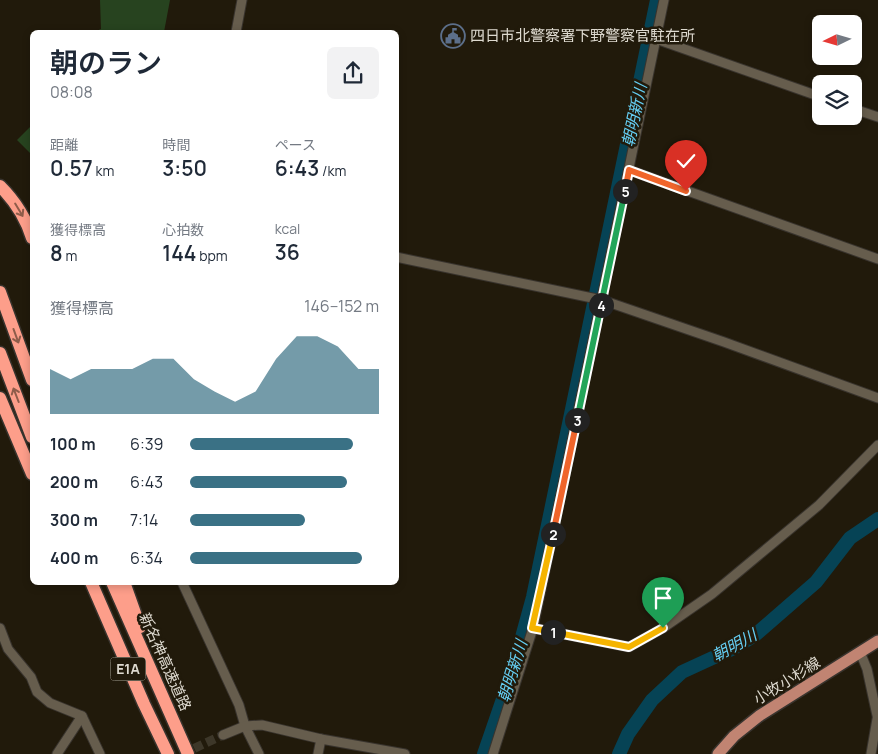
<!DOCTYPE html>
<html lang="ja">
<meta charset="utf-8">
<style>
body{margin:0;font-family:Manrope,"Noto Sans JP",sans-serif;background:#f2f2f3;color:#1f2937;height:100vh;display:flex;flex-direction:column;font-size:19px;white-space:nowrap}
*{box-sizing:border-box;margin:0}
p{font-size:16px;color:#747a83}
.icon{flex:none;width:28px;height:28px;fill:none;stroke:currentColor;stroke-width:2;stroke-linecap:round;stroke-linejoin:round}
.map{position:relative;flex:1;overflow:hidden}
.drawer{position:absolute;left:30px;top:30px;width:369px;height:555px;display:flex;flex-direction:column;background:#fff;border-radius:8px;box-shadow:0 2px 8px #0003}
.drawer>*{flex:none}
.needle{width:32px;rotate:265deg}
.tools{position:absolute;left:812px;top:15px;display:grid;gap:10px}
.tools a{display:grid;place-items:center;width:50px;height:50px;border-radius:8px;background:#fff;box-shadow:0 2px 8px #0003;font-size:25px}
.pin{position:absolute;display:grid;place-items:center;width:42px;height:42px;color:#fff;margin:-51px -21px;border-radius:50% 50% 50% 0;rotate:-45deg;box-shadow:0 0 5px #0007}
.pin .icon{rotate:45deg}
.km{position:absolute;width:25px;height:25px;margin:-12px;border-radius:50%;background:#222;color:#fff;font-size:14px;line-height:25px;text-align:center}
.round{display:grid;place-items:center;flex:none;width:52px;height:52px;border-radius:8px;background:#f2f2f3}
.overview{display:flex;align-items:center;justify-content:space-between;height:85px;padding:0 20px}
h1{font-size:28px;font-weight:600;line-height:38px}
.figures{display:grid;grid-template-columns:repeat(3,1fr);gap:8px;height:85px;padding:5px 20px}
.figures div{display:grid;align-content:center}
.figures b{font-size:21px;font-weight:600}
.figures small{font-size:14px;font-weight:400}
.figures p{font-size:14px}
.chart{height:140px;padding:10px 20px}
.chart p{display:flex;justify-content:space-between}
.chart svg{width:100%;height:90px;margin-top:5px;fill:#3a7185;opacity:.7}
ul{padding:0 20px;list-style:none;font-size:16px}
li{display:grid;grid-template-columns:80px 60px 1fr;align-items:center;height:38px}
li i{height:12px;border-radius:6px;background:#3a7185}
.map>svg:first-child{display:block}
</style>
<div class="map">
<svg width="878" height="754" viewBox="0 0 878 754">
<rect width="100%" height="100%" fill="#211a0b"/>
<g fill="#27431f">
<path d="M 100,0 L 170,0 L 164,32 L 94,32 L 101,29 Z"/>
<path d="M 32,125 L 32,155 L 17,140 Z"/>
</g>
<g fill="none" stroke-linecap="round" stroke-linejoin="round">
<g stroke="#064355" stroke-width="14">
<path d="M 484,754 L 513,670 L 533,597 L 657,0"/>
<path d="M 619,754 L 628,734 L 652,700 L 682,672 L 732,649 L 755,635 L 816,582 L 850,538 L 878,519"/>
</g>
<path stroke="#3d3729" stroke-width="9" stroke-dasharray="9 4.5" stroke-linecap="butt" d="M 182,754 L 223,735"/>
<g stroke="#39342e" stroke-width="11">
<g id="minor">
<path d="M 236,32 L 242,0"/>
<path d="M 656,39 L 821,97"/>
<path d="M 854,109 L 878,117"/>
<path d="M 629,170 L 878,259"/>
<path d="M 396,257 L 602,300 L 724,342 L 878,398"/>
<path d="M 182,582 L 239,705 L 245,726 L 259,754"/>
<path d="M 0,628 L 8,649 L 31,677 L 37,692 L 50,703 L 82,716 L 100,754"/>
<path d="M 533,628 L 629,647 L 663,628 L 712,594 L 819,505 L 878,445"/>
<path d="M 860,652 L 867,669 L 878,720"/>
<path d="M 223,735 L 245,726 L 262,725 L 321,739 L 405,754"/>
<path d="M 57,754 L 82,716"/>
<path d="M 318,754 L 321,739"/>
<path d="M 493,754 L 533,628 L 664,0"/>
<path d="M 871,754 L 877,719"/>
</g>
</g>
<g stroke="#39342e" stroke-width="14">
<path id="major" d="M 718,754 L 734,736 L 759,716 L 878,641"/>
</g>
<g stroke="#39342e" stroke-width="15">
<g id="highway">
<path d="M 0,186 C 15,201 26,218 32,238"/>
<path d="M 0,292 L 32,380"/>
<path d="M 0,353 L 32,437"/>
<path d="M 0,398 L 32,474"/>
<path d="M 91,582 L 144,704 L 168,754"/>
<path d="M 112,582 L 188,754"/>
<path d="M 124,582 L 140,627"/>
</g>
</g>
<use href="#minor" stroke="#665d4d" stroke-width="9"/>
<use href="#major" stroke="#c18472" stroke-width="11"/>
<use href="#highway" stroke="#fd9e8a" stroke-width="12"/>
</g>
<defs><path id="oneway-shaft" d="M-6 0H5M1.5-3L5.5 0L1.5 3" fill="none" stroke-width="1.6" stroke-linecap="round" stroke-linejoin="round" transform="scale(1.25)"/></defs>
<g stroke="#8f5c4a">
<use href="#oneway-shaft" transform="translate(19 210) rotate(59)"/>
<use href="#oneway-shaft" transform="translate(16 336) rotate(70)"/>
<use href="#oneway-shaft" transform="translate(16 395) rotate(-111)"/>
</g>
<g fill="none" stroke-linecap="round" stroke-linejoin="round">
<g stroke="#fff" stroke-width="10">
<path id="split-1" d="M 553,632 L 629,647 L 663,628"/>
</g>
<g stroke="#fff" stroke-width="10">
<path id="split-2" d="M 553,632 L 532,628 L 553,534"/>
</g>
<g stroke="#fff" stroke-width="10">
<path id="split-3" d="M 553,534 L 577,420"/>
</g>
<g stroke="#fff" stroke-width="10">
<path id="split-4" d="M 577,420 L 601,305"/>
</g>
<g stroke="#fff" stroke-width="10">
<path id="split-5" d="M 601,305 L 625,191"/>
</g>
<g stroke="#fff" stroke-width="10">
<path id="split-6" d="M 625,191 L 629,170 L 686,191"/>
</g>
<use href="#split-1" stroke="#f5b400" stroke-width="6"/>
<use href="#split-2" stroke="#f5b400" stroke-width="6"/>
<use href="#split-3" stroke="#f0652b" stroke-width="6"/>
<use href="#split-4" stroke="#22a559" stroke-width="6"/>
<use href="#split-5" stroke="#22a559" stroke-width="6"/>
<use href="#split-6" stroke="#f0652b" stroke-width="6"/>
</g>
<defs>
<g id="civic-ring" transform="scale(1.25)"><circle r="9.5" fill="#211a0b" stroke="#5c6f8a" stroke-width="1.5"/><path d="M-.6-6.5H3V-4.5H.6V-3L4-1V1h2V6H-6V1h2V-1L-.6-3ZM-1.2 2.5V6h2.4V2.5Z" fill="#5c6f8a"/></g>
</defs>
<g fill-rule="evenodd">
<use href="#civic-ring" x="453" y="36"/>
</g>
<g text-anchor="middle" stroke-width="5" stroke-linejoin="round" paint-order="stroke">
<rect fill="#211a0b" stroke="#a5a095" stroke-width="1" x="110.5" y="657.5" width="35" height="23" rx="4"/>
<g font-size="14" font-weight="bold" fill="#dedad0">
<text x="128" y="674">E1A</text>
</g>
<g font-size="15" fill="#dedad0" stroke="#211a0b" text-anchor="start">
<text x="470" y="41">四日市北警察署下野警察官駐在所</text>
</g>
<g font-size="15" fill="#dedad0" stroke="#211a0b">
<text transform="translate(165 662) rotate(66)" y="5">新名神高速道路</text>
<text transform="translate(787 681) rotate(-32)" y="5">小牧小杉線</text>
</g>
<g font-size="16" font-style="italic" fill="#65cef3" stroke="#211a0b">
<text transform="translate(634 115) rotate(-78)" y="6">朝明新川</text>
<text transform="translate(734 645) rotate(-29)" y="6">朝明川</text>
<text transform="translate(512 671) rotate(-73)" y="6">朝明新川</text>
</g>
</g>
</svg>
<div class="tools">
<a><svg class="needle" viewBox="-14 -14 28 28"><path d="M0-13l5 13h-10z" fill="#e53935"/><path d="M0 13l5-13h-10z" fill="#747a83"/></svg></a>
<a><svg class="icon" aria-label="layers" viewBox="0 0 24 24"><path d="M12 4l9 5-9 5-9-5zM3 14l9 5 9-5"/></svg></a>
</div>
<div class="pin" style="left:663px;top:628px;background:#1e9e55"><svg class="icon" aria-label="arrive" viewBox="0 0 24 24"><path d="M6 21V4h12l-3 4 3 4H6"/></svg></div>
<div class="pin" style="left:686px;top:191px;background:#d93025"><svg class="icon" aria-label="check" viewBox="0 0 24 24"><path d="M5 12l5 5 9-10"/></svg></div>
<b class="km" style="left:553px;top:632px">1</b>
<b class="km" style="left:553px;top:534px">2</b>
<b class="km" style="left:577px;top:420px">3</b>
<b class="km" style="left:601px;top:305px">4</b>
<b class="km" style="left:625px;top:191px">5</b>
<section class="drawer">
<div class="overview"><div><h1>朝のラン</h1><p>08:08</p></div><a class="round"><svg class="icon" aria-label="share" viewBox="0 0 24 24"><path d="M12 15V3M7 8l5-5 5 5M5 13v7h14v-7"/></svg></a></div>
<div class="figures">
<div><p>距離</p><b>0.57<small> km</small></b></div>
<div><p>時間</p><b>3:50</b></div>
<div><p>ペース</p><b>6:43<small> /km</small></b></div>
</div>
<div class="figures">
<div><p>獲得標高</p><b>8<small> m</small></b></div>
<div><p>心拍数</p><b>144<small> bpm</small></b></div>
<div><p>kcal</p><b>36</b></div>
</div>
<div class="chart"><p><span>獲得標高</span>146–152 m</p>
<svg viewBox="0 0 160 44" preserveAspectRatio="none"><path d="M0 44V22L10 27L20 22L30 22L40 22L50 17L60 17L70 27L80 33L90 38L100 33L110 17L120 6L130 6L140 11L150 22L160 22V44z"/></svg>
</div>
<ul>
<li><b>100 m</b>6:39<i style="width:86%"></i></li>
<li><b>200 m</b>6:43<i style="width:83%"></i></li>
<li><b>300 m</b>7:14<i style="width:61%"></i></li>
<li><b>400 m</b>6:34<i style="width:91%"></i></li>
</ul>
</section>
</div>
